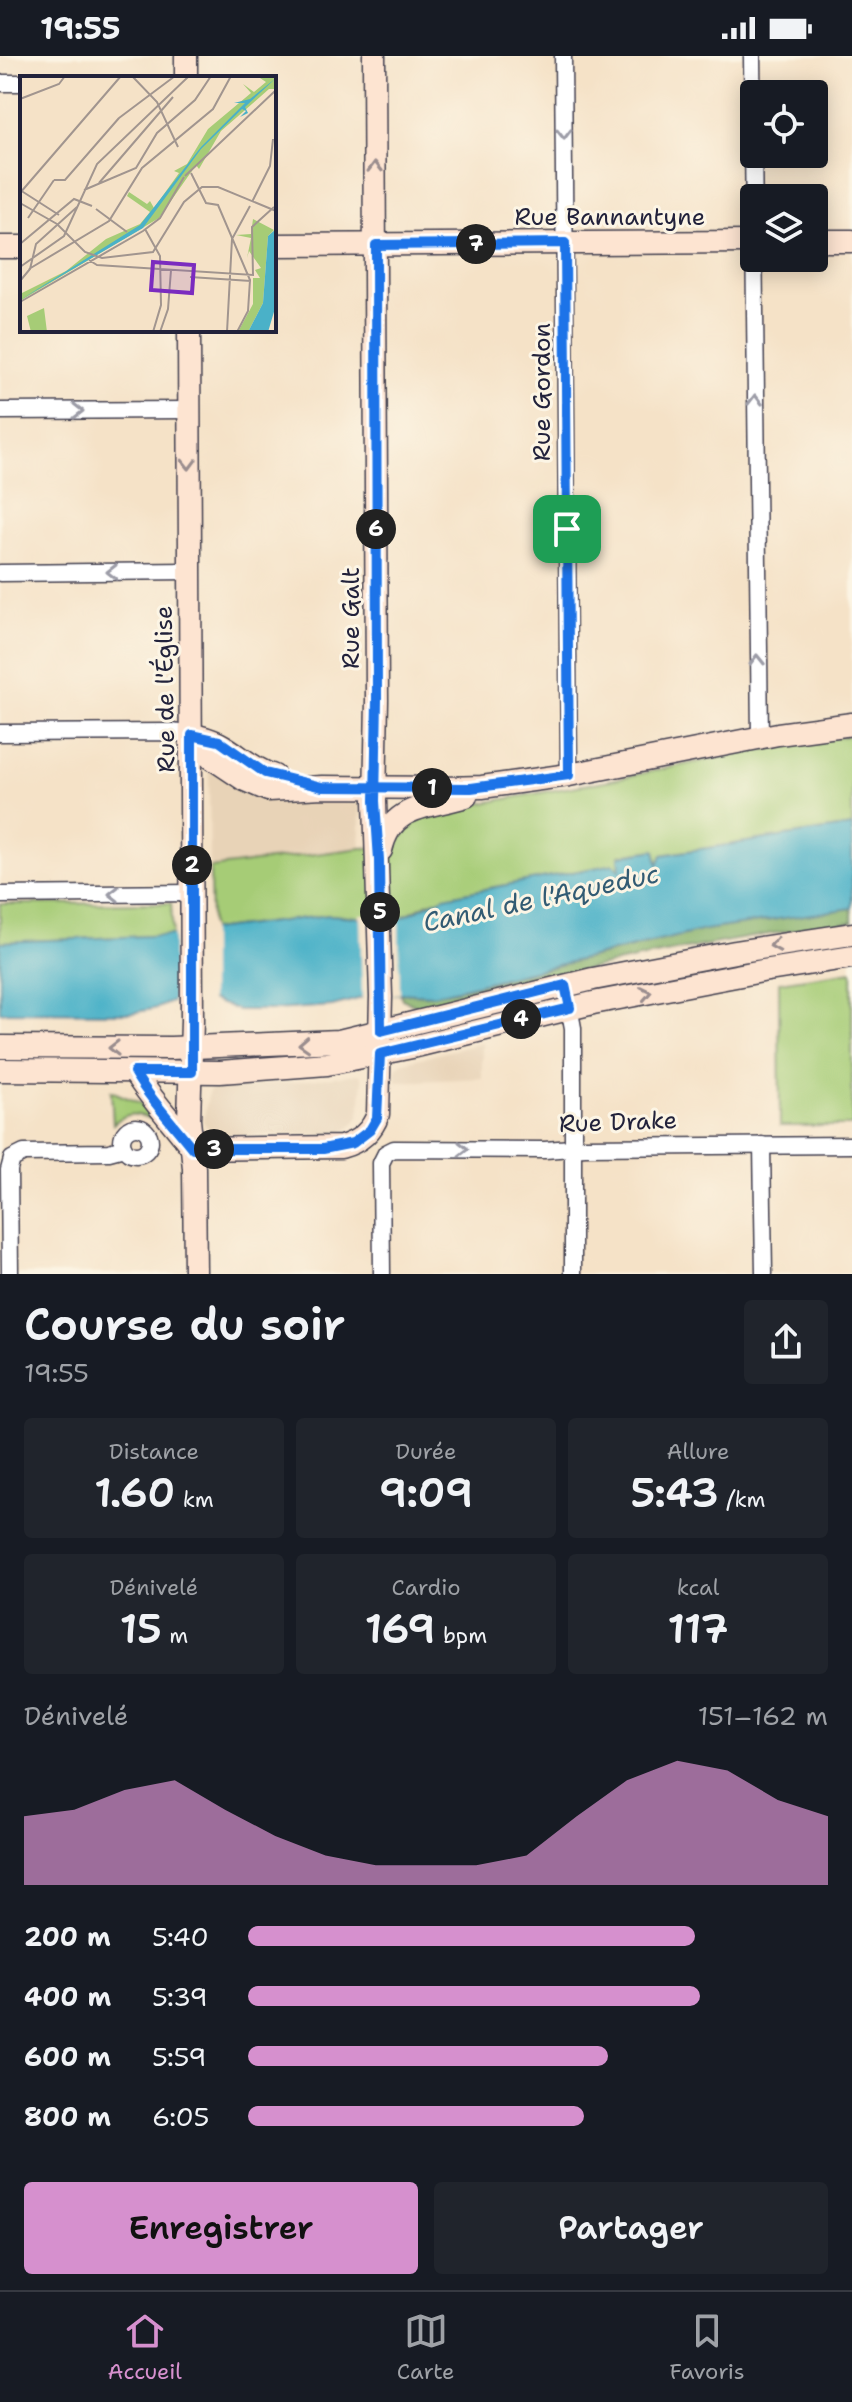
<!DOCTYPE html>
<html lang="fr">
<meta charset="utf-8">
<style>
body{margin:0;font-family:"Shantell Sans",sans-serif;background:#20242c;color:#f1f3f6;height:100vh;display:flex;flex-direction:column;font-size:30px;white-space:nowrap}
*{box-sizing:border-box;margin:0}
p{font-size:26px;color:#9ea1a6}
.icon{flex:none;width:44px;height:44px;fill:none;stroke:currentColor;stroke-width:2;stroke-linecap:round;stroke-linejoin:round}
.map{position:relative;height:1218px;overflow:hidden}
.sheet{display:flex;flex-direction:column;background:#171b24;flex:1}
.sheet>*{flex:none}
.tools{position:absolute;left:740px;top:24px;display:grid;gap:16px}
.tools a{display:grid;place-items:center;width:88px;height:88px;border-radius:8px;background:#171b24;box-shadow:0 4px 20px #0003;font-size:40px}
.pin{position:absolute;display:grid;place-items:center;width:68px;height:68px;color:#fff;margin:-34px;border-radius:16px;box-shadow:0 4px 12px #0006}
.km{position:absolute;width:40px;height:40px;margin:-20px;border-radius:50%;background:#222;color:#fff;font-size:22px;line-height:40px;text-align:center}
.round{display:grid;place-items:center;flex:none;width:84px;height:84px;border-radius:8px;background:#20242c}
.headline{display:flex;align-items:center;justify-content:space-between;height:136px;padding:0 24px}
h1{font-size:44px;font-weight:600;line-height:60px}
.stats{display:grid;grid-template-columns:repeat(3,1fr);gap:12px;height:136px;padding:8px 24px}
.stats div{display:grid;align-content:center;border-radius:8px;background:#20242c;text-align:center}
.stats b{font-size:40px;font-weight:600}
.stats small{font-size:22px;font-weight:400}
.stats p{font-size:22px}
.chart{height:224px;padding:16px 24px}
.chart p{display:flex;justify-content:space-between}
.chart svg{width:100%;height:144px;margin-top:8px;fill:#d690ce;opacity:.7}
.primary-button{display:flex;gap:16px;margin-top:auto;padding:16px 24px}
.primary-button a{flex:1;height:92px;border-radius:8px;background:#d690ce;color:#111;font-size:32px;font-weight:600;line-height:92px;text-align:center}
.primary-button a+a{background:#20242c;color:#f1f3f6}
ul{padding:0 24px;list-style:none;font-size:26px}
li{display:grid;grid-template-columns:128px 96px 1fr;align-items:center;height:60px}
li i{height:20px;border-radius:10px;background:#d690ce}
.status{display:flex;justify-content:space-between;align-items:center;height:56px;padding:0 40px;background:#171b24;direction:ltr}
.status svg{height:22px;fill:currentColor}
.tabs{display:flex;justify-content:space-around;align-items:center;height:112px;border-top:2px solid #363941;background:#171b24;font-size:22px;color:#9ea1a6}
.tabs a{display:grid;justify-items:center;gap:4px}
.tabs .current{color:#d690ce}
.map>svg:first-child{display:block}
</style>
<div class="status"><b>19:55</b><svg viewBox="0 0 49 12"><path d="M0 12V9h3v3zM5 12V6h3v6zM10 12V3h3v9zM15 12V0h3v12zM26 1h20v11H26zM47 4h2v5h-2z"/></svg></div>
<div class="map">
<svg width="852" height="1218" viewBox="0 0 852 1218">
<rect width="100%" height="100%" fill="#fcf5e5"/>
<filter id="ink" filterUnits="userSpaceOnUse"><feTurbulence type="fractalNoise" baseFrequency=".0125" numOctaves="2"/><feDisplacementMap in="SourceGraphic" scale="16" xChannelSelector="R" yChannelSelector="G"/><feConvolveMatrix kernelMatrix="1 2 1 2 8 2 1 2 1" color-interpolation-filters="sRGB"/></filter>
<filter id="wash" filterUnits="userSpaceOnUse"><feTurbulence type="fractalNoise" baseFrequency=".006" numOctaves="4" result="noise"/><feDisplacementMap in="SourceGraphic" scale="32" xChannelSelector="R" yChannelSelector="G"/><feGaussianBlur stdDeviation="1.8" result="paint"/><feColorMatrix in="noise" values="0 0 0 0 0 0 0 0 0 0 0 0 0 0 0 0 0 1.4 0 .05"/><feComposite in="paint" operator="in"/></filter>
<g filter="url(#wash)">
<rect width="100%" height="100%" fill="#f5e2c7"/>
<g fill="#e8d3b7">
<path d="M 209,712 L 258,741 L 286,746 L 359,746 L 361,792 L 210,812 Z"/>
<path d="M 482,987 L 482,1022 L 396,1026 L 396,1013 L 401,1007 Z"/>
<path d="M 358,1018 L 361,1020 L 363,1025 L 359,1061 L 350,1072 L 338,1078 L 227,1079 L 210,1074 L 203,1066 L 209,1035 L 214,1030 L 287,1027 Z"/>
</g>
<g fill="#a6cc76" stroke="#647758" stroke-width="2">
<path d="M 852,679 L 852,770 L 662,799 L 658,809 L 655,794 L 619,799 L 621,815 L 614,808 L 464,837 L 428,847 L 397,864 L 329,859 L 211,874 L 210,812 L 361,792 L 396,791 L 397,780 L 417,759 L 605,725 L 741,697 Z"/>
<path d="M 171,847 L 173,879 L 0,886 L 0,848 Z"/>
<path d="M 852,915 L 852,1070 L 780,1070 L 779,926 Z"/>
<path d="M 111,1035 L 140,1047 L 158,1065 C 141,1060 130,1052 113,1068 Z"/>
</g>
<path fill="#84b067" stroke="#536951" stroke-width="2" d="M 852,852 L 852,866 C 705,885 560,917 417,954 L 416,949 L 402,943 L 400,937 L 425,939 L 457,934 L 705,874 Z"/>
<path fill="#4ab1c8" stroke="#366a82" stroke-width="2" d="M 852,770 L 852,852 L 705,874 L 432,939 L 400,937 L 362,942 L 332,950 L 274,954 L 238,954 L 211,944 L 173,945 L 157,952 L 131,957 L 0,956 L 0,886 L 173,879 L 329,859 L 397,864 L 444,841 L 614,808 L 620,815 L 619,800 L 655,794 L 658,809 L 662,799 Z"/>
<g fill="#f5e2c7">
<path d="M 360,858 L 399,859 L 400,937 L 362,946 Z"/>
<path d="M 211,870 L 211,948 L 173,949 L 173,875 Z"/>
</g>
</g>
<g filter="url(#ink)">
<g fill="none" stroke-linecap="round" stroke-linejoin="round">
<g stroke="#423f50" stroke-width="19">
<g id="street">
<path d="M 563,0 L 569,719"/>
<path d="M 752,0 L 760,681"/>
<path d="M 0,27 L 22,27"/>
<path d="M 0,355 L 189,354"/>
<path d="M 0,517 L 190,515"/>
<path d="M 0,677 L 172,676 L 192,679"/>
<path d="M 0,839 L 192,837"/>
<path d="M 565,929 L 573,972 L 573,1218"/>
<circle cx="136" cy="1085" r="14"/>
<path d="M 762,1089 L 764,1218"/>
<path d="M 10,1218 L 9,1114 L 12,1103 L 24,1097 L 109,1096 L 124,1092"/>
<path d="M 382,1218 L 381,1107 L 386,1097 L 394,1093 L 545,1094 L 585,1091 L 852,1089"/>
</g>
</g>
<g stroke="#423f50" stroke-width="25">
<g id="secondary">
<path d="M 186,0 L 186,22"/>
<path d="M 814,185 L 852,185"/>
<path d="M 274,189 L 754,186"/>
<path d="M 0,191 L 22,191"/>
<path d="M 189,274 L 192,965 L 189,1064 L 194,1112 L 195,1218"/>
<path d="M 192,679 L 212,702 L 245,724 L 268,734 L 322,731 L 444,732 L 482,731 L 569,719 L 778,678 L 852,668"/>
<path d="M 192,679 C 231,685 239,708 274,720"/>
<path d="M 381,794 C 391,748 428,752 466,740"/>
<path d="M 0,991 L 171,992 L 339,985 L 593,923 L 735,896 L 852,878"/>
<path d="M 0,1014 L 220,1016 L 327,1008 L 412,991 L 593,947 L 762,915 L 852,901"/>
<path d="M 134,1016 C 150,1042 171,1064 190,1089"/>
<path d="M 193,1093 L 341,1091 C 359,1086 372,1076 378,1058 L 381,941 L 375,745 L 377,644 L 374,0"/>
</g>
</g>
<use href="#street" stroke="#fff" stroke-width="16"/>
<use href="#secondary" stroke="#fde4d1" stroke-width="22"/>
</g>
<defs><path id="oneway-chevron" d="M-2-3.5L2.5 0L-2 3.5" fill="none" stroke-width="1.6" stroke-linecap="round" stroke-linejoin="round" transform="scale(2)"/></defs>
<g stroke="#9c9ca7">
<use href="#oneway-chevron" transform="translate(564 78) rotate(89)"/>
<use href="#oneway-chevron" transform="translate(755 344) rotate(-90)"/>
<use href="#oneway-chevron" transform="translate(78 355)"/>
<use href="#oneway-chevron" transform="translate(112 516) rotate(180)"/>
<use href="#oneway-chevron" transform="translate(757 604) rotate(-91)"/>
<use href="#oneway-chevron" transform="translate(114 838) rotate(180)"/>
<use href="#oneway-chevron" transform="translate(463 1093)"/>
</g>
<g stroke="#9a8d8e">
<use href="#oneway-chevron" transform="translate(375 111) rotate(-91)"/>
<use href="#oneway-chevron" transform="translate(189 408) rotate(89)"/>
<use href="#oneway-chevron" transform="translate(775 889) rotate(171)"/>
<use href="#oneway-chevron" transform="translate(646 937) rotate(-11)"/>
<use href="#oneway-chevron" transform="translate(304 988) rotate(177)"/>
<use href="#oneway-chevron" transform="translate(114 992) rotate(-180)"/>
</g>
</g>
<g fill="none" stroke-linecap="round" stroke-linejoin="round" filter="url(#ink)">
<g stroke="#fff" stroke-width="16">
<path id="route" d="M 567,473 L 569,719 L 471,732 L 322,731 L 265,717 L 219,685 L 192,679 L 192,1016 L 134,1016 C 150,1044 173,1067 193,1093 L 323,1093 L 353,1087 L 370,1074 L 377,1062 L 380,998 L 570,952 L 565,929 L 381,975 L 379,804 L 375,745 L 377,644 L 376,189 L 565,187 L 567,473"/>
</g>
<use href="#route" stroke="#1a73e8" stroke-width="10"/>
</g>
<g text-anchor="middle" stroke-width="6" stroke-linejoin="round" paint-order="stroke">
<g font-size="24" fill="#22223b" stroke="#fcf5e5">
<text x="610" y="169">Rue Bannantyne</text>
<text transform="translate(542 336) rotate(-90)" y="8">Rue Gordon</text>
<text transform="translate(351 562) rotate(-90)" y="8">Rue Galt</text>
<text transform="translate(165 633) rotate(-91)" y="8">Rue de l'Église</text>
<text transform="translate(618 1066) rotate(-2)" y="8">Rue Drake</text>
</g>
<g font-size="26" font-style="italic" fill="#325b73" stroke="#fcf5e5">
<text transform="translate(541 842) rotate(-12)" y="9">Canal de l'Aqueduc</text>
</g>
</g>
<g transform="translate(20 20)">
<rect width="256" height="256" fill="#f5e2c7"/>
<path d="M 237,0 L 256,0 L 256,13 L 249,13 L 201,55 L 179,93 L 176,89 L 139,142 L 0,225 L 0,218 L 46,195 L 86,163 L 120,148 L 130,136 L 107,120 L 109,116 L 127,128 L 130,125 L 134,132 L 159,97 L 154,95 L 167,88 L 188,53 L 231,17 L 223,8 L 234,16 L 246,6 ZM 233,143 L 254,154 L 248,160 L 243,227 L 228,256 L 218,256 L 233,228 L 233,202 L 240,202 L 235,194 L 241,192 L 229,175 L 227,182 L 231,162 L 216,159 L 231,158 ZM 24,232 L 27,256 L 11,256 L 7,240 Z" fill="#a6cc76"/>
<path d="M 256,2 L 225,31 L 228,37 L 220,41 L 226,35 L 222,33 L 181,73 L 123,152 L 0,224 L 120,149 L 181,71 L 225,27 L 214,27 L 230,23 ZM 256,153 L 256,229 L 248,256 L 228,256 L 243,227 L 248,160 Z" fill="#4ab1c8"/>
<path fill="none" stroke="#a1958f" stroke-width="2" d="M 112,0 L 137,26 L 158,71M 0,23 L 39,8 L 45,0M 99,42 L 155,0M 171,97 L 186,127 L 198,129 L 230,204 L 228,235 L 217,256M 165,100 L 256,14M 34,104 L 45,104 L 99,42M 79,107 L 153,21M 0,114 L 39,139M 64,114 L 116,92 L 137,57 L 175,24 L 191,0M 0,117 L 101,0M 232,126 L 250,90 L 253,63M 0,127 L 37,148 L 65,176 L 82,182 L 133,176 L 164,126 L 182,111 L 198,111 L 256,135M 76,133 L 107,156M 8,142 L 34,104M 125,153 L 140,180 L 141,229 L 133,256M 0,168 L 54,123 L 72,130M 69,184 L 77,189 L 233,199 L 232,151 L 254,131M 0,191 L 44,160 L 77,88 L 169,0M 9,193 L 89,145 L 122,92 L 193,33 L 211,0M 170,201 L 231,205M 0,205 L 10,193 L 16,168 L 57,131M 0,226 L 123,155 L 140,142 L 164,101M 140,256 L 148,233 L 151,194M 207,256 L 212,163 L 230,130"/>
<path fill="#7b2cbf" fill-opacity="0.15" stroke="#7b2cbf" stroke-width="4" d="M 133,186 L 174,189 L 172,217 L 131,214 Z"/>
<rect width="256" height="256" fill="none" stroke="#22223b" stroke-width="4"/>
</g>
</svg>
<div class="tools">
<a><svg class="icon" aria-label="locate" viewBox="0 0 24 24"><circle cx="12" cy="12" r="6"/><path d="M12 2v4M12 18v4M2 12h4M18 12h4"/></svg></a>
<a><svg class="icon" aria-label="layers" viewBox="0 0 24 24"><path d="M12 4l9 5-9 5-9-5zM3 14l9 5 9-5"/></svg></a>
</div>
<div class="pin" style="left:567px;top:473px;background:#1e9e55"><svg class="icon" aria-label="arrive" viewBox="0 0 24 24"><path d="M6 21V4h12l-3 4 3 4H6"/></svg></div>
<b class="km" style="left:432px;top:732px">1</b>
<b class="km" style="left:192px;top:809px">2</b>
<b class="km" style="left:214px;top:1093px">3</b>
<b class="km" style="left:521px;top:963px">4</b>
<b class="km" style="left:380px;top:856px">5</b>
<b class="km" style="left:376px;top:473px">6</b>
<b class="km" style="left:476px;top:188px">7</b>
</div>
<section class="sheet">
<div class="headline"><div><h1>Course du soir</h1><p>19:55</p></div><a class="round"><svg class="icon" aria-label="share" viewBox="0 0 24 24"><path d="M12 15V3M7 8l5-5 5 5M5 13v7h14v-7"/></svg></a></div>
<div class="stats">
<div><p>Distance</p><b>1.60<small> km</small></b></div>
<div><p>Durée</p><b>9:09</b></div>
<div><p>Allure</p><b>5:43<small> /km</small></b></div>
</div>
<div class="stats">
<div><p>Dénivelé</p><b>15<small> m</small></b></div>
<div><p>Cardio</p><b>169<small> bpm</small></b></div>
<div><p>kcal</p><b>117</b></div>
</div>
<div class="chart"><p><span>Dénivelé</span>151–162 m</p>
<svg viewBox="0 0 160 44" preserveAspectRatio="none"><path d="M0 44V23L10 21L20 15L30 12L40 21L50 29L60 35L70 38L80 38L90 38L100 35L110 23L120 12L130 6L140 9L150 18L160 23V44z"/></svg>
</div>
<ul>
<li><b>200 m</b>5:40<i style="width:77%"></i></li>
<li><b>400 m</b>5:39<i style="width:78%"></i></li>
<li><b>600 m</b>5:59<i style="width:62%"></i></li>
<li><b>800 m</b>6:05<i style="width:58%"></i></li>
</ul>
<div class="primary-button"><a>Enregistrer</a><a>Partager</a></div>
</section>
<nav class="tabs">
<a class="current"><svg class="icon" aria-label="home" viewBox="0 0 24 24"><path d="M3 11l9-7 9 7M6 9v11h12V9"/></svg>Accueil</a>
<a><svg class="icon" aria-label="map" viewBox="0 0 24 24"><path d="M3 6l6-2 6 2 6-2v14l-6 2-6-2-6 2zM9 4v14M15 6v14"/></svg>Carte</a>
<a><svg class="icon" aria-label="saved" viewBox="0 0 24 24"><path d="M7 4h10v16l-5-4-5 4z"/></svg>Favoris</a>
</nav>
